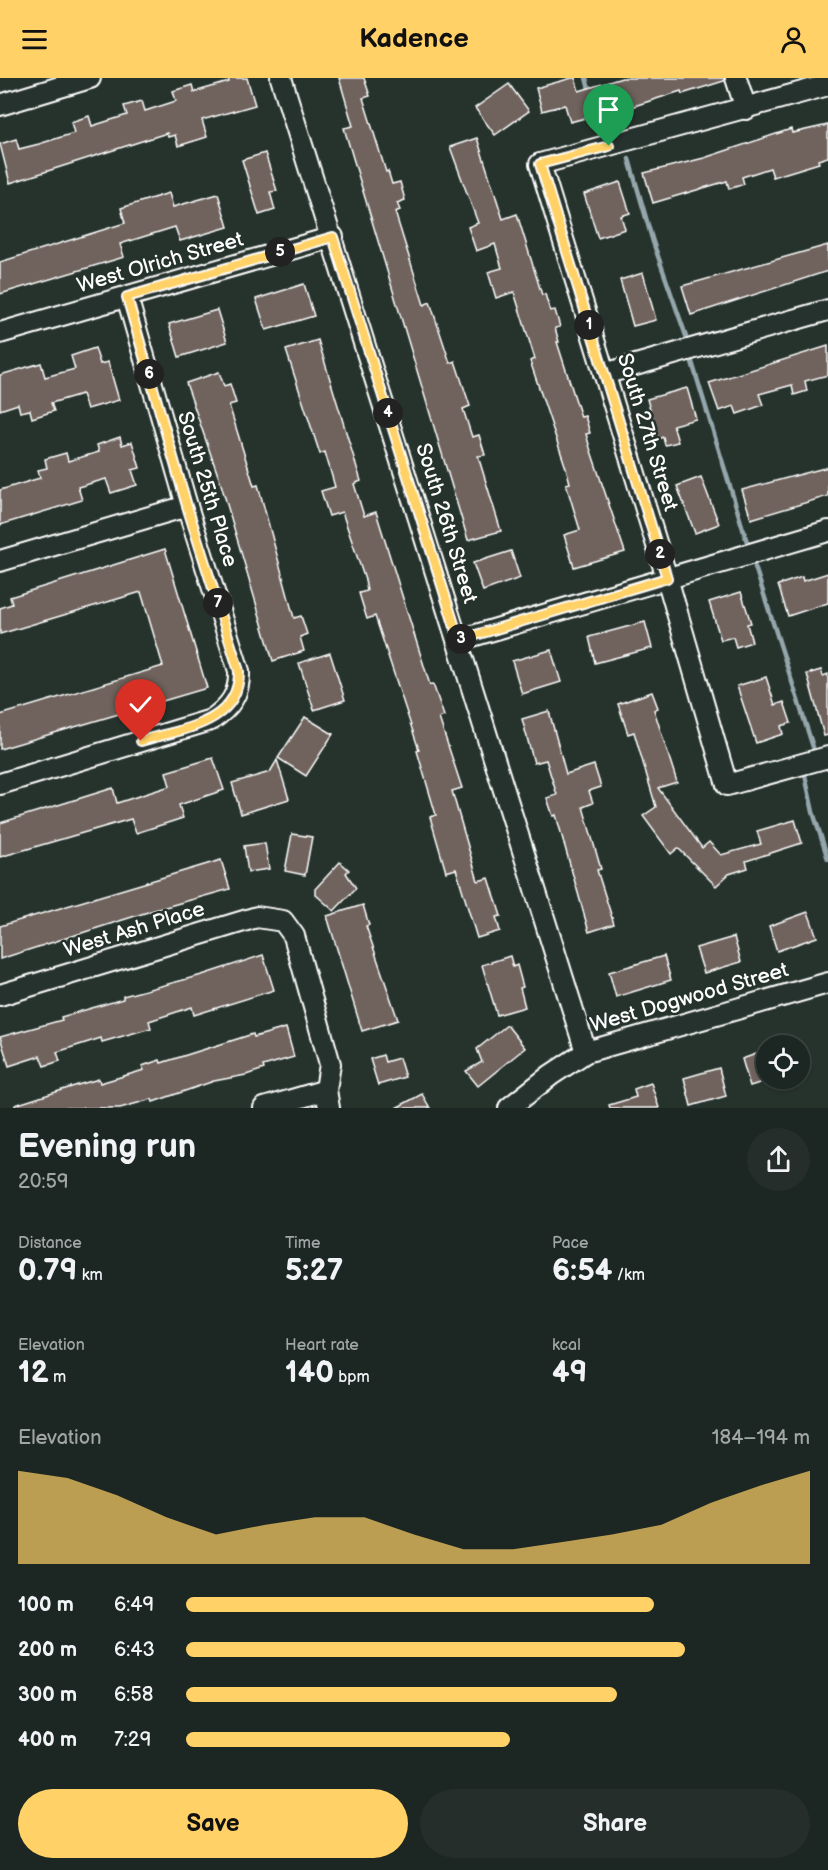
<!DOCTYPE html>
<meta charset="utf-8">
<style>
body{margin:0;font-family:"Balsamiq Sans",sans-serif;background:#252e2a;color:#f1f3f6;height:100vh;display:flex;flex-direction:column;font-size:22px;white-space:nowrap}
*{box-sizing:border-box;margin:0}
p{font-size:20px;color:#a0a5a5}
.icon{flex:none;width:33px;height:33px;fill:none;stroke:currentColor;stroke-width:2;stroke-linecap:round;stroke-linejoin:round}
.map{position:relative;height:1030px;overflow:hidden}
.panel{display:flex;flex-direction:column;background:#1c2622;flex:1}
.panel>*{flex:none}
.buttons{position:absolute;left:756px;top:957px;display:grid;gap:12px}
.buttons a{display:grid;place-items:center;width:54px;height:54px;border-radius:50%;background:#1c2622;box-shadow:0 2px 4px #0004,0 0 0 2px #3a4340;font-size:30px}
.pin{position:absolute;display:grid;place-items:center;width:51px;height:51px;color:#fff;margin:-62px -26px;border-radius:50% 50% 50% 0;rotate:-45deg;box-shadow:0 0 6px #0007}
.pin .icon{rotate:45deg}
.km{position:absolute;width:30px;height:30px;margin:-15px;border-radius:50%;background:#222;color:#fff;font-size:16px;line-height:30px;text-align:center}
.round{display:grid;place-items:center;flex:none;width:63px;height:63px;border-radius:32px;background:#252e2a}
.headline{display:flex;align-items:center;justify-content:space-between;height:102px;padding:0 18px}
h1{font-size:33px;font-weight:600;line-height:45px}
.stats{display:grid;grid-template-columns:repeat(3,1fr);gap:9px;height:102px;padding:6px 18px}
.stats div{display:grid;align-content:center}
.stats b{font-size:30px;font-weight:600}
.stats small{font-size:16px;font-weight:400}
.stats p{font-size:16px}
.chart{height:168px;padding:12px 18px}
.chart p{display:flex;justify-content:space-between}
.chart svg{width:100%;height:108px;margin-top:6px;fill:#ffd166;opacity:.7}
.button{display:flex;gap:12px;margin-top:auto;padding:12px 18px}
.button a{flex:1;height:69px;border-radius:36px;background:#ffd166;color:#111;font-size:24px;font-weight:600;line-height:69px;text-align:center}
.button a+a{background:#252e2a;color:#f1f3f6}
ul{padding:0 18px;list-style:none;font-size:20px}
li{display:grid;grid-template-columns:96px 72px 1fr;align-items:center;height:45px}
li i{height:15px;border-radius:8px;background:#ffd166}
header{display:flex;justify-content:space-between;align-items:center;height:78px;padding:0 18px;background:#ffd166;color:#111;font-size:27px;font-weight:600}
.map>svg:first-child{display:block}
</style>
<header><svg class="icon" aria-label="menu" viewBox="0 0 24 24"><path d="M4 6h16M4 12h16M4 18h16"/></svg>Kadence<svg class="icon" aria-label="person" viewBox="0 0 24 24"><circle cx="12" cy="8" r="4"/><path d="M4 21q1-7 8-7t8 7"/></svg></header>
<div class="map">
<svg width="828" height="1030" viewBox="0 0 828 1030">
<rect width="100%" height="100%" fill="#26332d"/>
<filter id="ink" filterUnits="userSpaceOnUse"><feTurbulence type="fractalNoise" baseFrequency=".0167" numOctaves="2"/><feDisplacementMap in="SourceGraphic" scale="12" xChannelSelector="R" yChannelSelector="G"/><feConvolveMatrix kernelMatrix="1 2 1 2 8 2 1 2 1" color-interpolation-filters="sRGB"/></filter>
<g filter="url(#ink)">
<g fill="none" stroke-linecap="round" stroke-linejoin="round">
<g stroke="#95a7ac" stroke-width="4.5">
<path d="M 586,0 L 590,15"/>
<path d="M 596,31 L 605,59"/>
<path d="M 629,81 L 653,164 L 686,258"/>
<path d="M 692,284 L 747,464"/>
<path d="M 755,489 L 813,669"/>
<path d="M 805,697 L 813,734 L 828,781"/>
</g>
</g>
<g fill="#70635d" stroke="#fff" stroke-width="1.5">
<path d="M 228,0 L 247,0 L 255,27 L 202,42 L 207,59 L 178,68 L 175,57 L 168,59 L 167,55 L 10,105 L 0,66 L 16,61 L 19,71 L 39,66 L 74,55 L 71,44 L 89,38 L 92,48 L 127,37 L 124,28 L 142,23 L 145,33 L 176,23 L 173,13 L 192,7 L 194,14 L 229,4 Z"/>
<path d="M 339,0 L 364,0 L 370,18 L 363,20 L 386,94 L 388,93 L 392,106 L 400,104 L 405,122 L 397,125 L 400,132 L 395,134 L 424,227 L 430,224 L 450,285 L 455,283 L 470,328 L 463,331 L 472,359 L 479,357 L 485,377 L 478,378 L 501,453 L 468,462 L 344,50 L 353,48 Z"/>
<path d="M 572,0 L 575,0 L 579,13 L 622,0 L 724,0 L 724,3 L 682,16 L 681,13 L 609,36 L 608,34 L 570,44 L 565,27 L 542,33 L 536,10 Z"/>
<path d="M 509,6 L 529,33 L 495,57 L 475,30 Z"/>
<path d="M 828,47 L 828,79 L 818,82 L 819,85 L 773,99 L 770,90 L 742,99 L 744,106 L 729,111 L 727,103 L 653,125 L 644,95 L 704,80 L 791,51 L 792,55 Z"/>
<path d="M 477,60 L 503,141 L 517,136 L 542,217 L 545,216 L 550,233 L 555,232 L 560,249 L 555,250 L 559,264 L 557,264 L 581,339 L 585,338 L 590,355 L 586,356 L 590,370 L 625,474 L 574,489 L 564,457 L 580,452 L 566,406 L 570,405 L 566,390 L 530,283 L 535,281 L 514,214 L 496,220 L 488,194 L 502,190 L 495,166 L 476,173 L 468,149 L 478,145 L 450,69 Z"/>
<path d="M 265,75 L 277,113 L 270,114 L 275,132 L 259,137 L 242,82 Z"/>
<path d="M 620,104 L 630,135 L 621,138 L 625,151 L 598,160 L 584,116 Z"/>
<path d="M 169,115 L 173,129 L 218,116 L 228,149 L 180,163 L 175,149 L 120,166 L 124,179 L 0,216 L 0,184 L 125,145 L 121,130 Z"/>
<path d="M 828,167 L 828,193 L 691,237 L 682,208 Z"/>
<path d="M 643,195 L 656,242 L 633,248 L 620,202 Z"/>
<path d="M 304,206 L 314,238 L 266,252 L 256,221 Z"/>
<path d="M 217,232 L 227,264 L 179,279 L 169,246 Z"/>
<path d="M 318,262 L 361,403 L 354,406 L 364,438 L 376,434 L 430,607 L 433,606 L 444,638 L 439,640 L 462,710 L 452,713 L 478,803 L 489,800 L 501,838 L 496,839 L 500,853 L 477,860 L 456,791 L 446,794 L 430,739 L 436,737 L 417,673 L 419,672 L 375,538 L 367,541 L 359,515 L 367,513 L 365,502 L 342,434 L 329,438 L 321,413 L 335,409 L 325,374 L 320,376 L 286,272 Z"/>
<path d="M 828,268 L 828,297 L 805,303 L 807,313 L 794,317 L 792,307 L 759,316 L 763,327 L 737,336 L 734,328 L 719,333 L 709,305 Z"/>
<path d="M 95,270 L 100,286 L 108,284 L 119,322 L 87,331 L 82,316 L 51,325 L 54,333 L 32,340 L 30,332 L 20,334 L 18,326 L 0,332 L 0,297 L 41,285 L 45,299 L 75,291 L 71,278 Z"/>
<path d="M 219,294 L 224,308 L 230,306 L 236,325 L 229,327 L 254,408 L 258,407 L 294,540 L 301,538 L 307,556 L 300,559 L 304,573 L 273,583 L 221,406 L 186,305 Z"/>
<path d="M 687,310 L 696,341 L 673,347 L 678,364 L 665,367 L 663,359 L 658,361 L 647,321 Z"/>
<path d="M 120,359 L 122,367 L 132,364 L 140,390 L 132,392 L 137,407 L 111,415 L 106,401 L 78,409 L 82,422 L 0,447 L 0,412 L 40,400 L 38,392 L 47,390 L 45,381 L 66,375 L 68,383 L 99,374 L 97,367 Z"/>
<path d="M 828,389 L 828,418 L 751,441 L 742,412 Z"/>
<path d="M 701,399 L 719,446 L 695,455 L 677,408 Z"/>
<path d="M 165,471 L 207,610 L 0,671 L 0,637 L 163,588 L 141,514 L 0,556 L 0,530 L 12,526 L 10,519 Z"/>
<path d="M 511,473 L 520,500 L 483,513 L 473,485 Z"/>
<path d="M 828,495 L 828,525 L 788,538 L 778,507 L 802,499 L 803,503 Z"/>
<path d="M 741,514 L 751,545 L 747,546 L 752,564 L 736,569 L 733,559 L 721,562 L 709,524 Z"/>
<path d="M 645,544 L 652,570 L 595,585 L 589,559 Z"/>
<path d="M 551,572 L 561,604 L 522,616 L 512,583 Z"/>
<path d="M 330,575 L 345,622 L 314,632 L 299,585 Z"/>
<path d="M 821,592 L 823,598 L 828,596 L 828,657 L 824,658 L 807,596 Z"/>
<path d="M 766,599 L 775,627 L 784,624 L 791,645 L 781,648 L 783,656 L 756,665 L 737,608 Z"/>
<path d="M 652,614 L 658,630 L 654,632 L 677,704 L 658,710 L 702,770 L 709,764 L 721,777 L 761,766 L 757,753 L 795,742 L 802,765 L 746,783 L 748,790 L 729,796 L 716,808 L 678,770 L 671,776 L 643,738 L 656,729 L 634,654 L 628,656 L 618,626 Z"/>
<path d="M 549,633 L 566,696 L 594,687 L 601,709 L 589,713 L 593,725 L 583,729 L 601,791 L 597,792 L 614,846 L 589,854 L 556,737 L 553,738 L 547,720 L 557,717 L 546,682 L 534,685 L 522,641 Z"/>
<path d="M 305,639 L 333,656 L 306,698 L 278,680 Z"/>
<path d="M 213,680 L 224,712 L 179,727 L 183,740 L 136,755 L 131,741 L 0,779 L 0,745 L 113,710 L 117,725 L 170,708 L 166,694 Z"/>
<path d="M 277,682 L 289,721 L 241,736 L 232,705 L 270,694 Z"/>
<path d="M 292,756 L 312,759 L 305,797 L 285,793 Z"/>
<path d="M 265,765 L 269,791 L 248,794 L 244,768 Z"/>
<path d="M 221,782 L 230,811 L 151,833 L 0,881 L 0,848 Z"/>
<path d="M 340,784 L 349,792 L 346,795 L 356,810 L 334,833 L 315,816 L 315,811 Z"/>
<path d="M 363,827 L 369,847 L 366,848 L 398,942 L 362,953 L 327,838 Z"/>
<path d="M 808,834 L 817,859 L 777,873 L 769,848 Z"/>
<path d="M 734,859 L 741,884 L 704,895 L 696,870 Z"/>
<path d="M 263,877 L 274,912 L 194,937 L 192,929 L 149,943 L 151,950 L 102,964 L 101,960 L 57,974 L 60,983 L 44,988 L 40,978 L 9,988 L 0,959 L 62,942 L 61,939 L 123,921 L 123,918 L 202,897 Z"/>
<path d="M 510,878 L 513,889 L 517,887 L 523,909 L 520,910 L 525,929 L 497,937 L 482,887 Z"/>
<path d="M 664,878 L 671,902 L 616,919 L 609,894 Z"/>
<path d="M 507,947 L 525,970 L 478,1008 L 466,993 L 482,984 L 477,971 Z"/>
<path d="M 286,950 L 294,979 L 263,988 L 264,991 L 246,997 L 214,1003 L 153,1024 L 152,1021 L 120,1030 L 15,1030 L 15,1027 L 81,1006 L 99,1001 L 100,1005 L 144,992 L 142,988 L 160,982 L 161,985 L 253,956 L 254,959 Z"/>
<path d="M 762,974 L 763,978 L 766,977 L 766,1003 L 750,1008 L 742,981 Z"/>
<path d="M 383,977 L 385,984 L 399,980 L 405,999 L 378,1007 L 370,981 Z"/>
<path d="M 719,990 L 726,1018 L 691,1028 L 684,1000 Z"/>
<path d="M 651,1005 L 659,1030 L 610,1030 L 609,1027 L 636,1019 L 634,1011 Z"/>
<path d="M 422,1016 L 430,1030 L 396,1030 Z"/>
</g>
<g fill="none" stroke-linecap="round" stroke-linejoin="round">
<g stroke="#fff" stroke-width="24">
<g id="minor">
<path d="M 281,0 L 586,974"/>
<path d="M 736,0 L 746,31"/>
<path d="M 828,7 L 540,86 L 667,500 L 727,707 L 828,679"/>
<path d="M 0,27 L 90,0"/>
<path d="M 0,255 L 333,159"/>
<path d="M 604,296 L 828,232"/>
<path d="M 0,483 L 187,428"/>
<path d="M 459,562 L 828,453"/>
<path d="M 0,706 L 211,642 C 230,629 240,616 239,593 L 187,428 L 127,219"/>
<path d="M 0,917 L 257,839 L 283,843 L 294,858 L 330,986 L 326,1012 L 329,1030"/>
<path d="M 264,1030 L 326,1012"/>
<path d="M 509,1030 L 551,997 L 586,974 L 828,905"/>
</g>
</g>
<use href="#minor" stroke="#26332d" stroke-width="20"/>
</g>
</g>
<g fill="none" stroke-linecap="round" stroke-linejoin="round" filter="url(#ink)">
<g stroke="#fff" stroke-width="12">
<path id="route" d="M 141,663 C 181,651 240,646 239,593 L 187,428 L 127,219 L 333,159 L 459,562 L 667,500 L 540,86 L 609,68"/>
</g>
<use href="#route" stroke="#ffd166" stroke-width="8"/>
</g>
<g text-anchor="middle" stroke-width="5" stroke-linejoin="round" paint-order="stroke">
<g font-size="21" fill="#fff" stroke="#26332d">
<text transform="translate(160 184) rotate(-16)" y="7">West Olrich Street</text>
<text transform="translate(648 354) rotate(73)" y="7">South 27th Street</text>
<text transform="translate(208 411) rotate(73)" y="7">South 25th Place</text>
<text transform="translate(447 445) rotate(73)" y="7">South 26th Street</text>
<text transform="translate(134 851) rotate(-17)" y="7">West Ash Place</text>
<text transform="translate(689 919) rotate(-16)" y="7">West Dogwood Street</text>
</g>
</g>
</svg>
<div class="buttons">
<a><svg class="icon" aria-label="locate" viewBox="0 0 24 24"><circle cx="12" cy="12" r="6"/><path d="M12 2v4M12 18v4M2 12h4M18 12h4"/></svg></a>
</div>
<div class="pin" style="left:609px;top:68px;background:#1e9e55"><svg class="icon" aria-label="arrive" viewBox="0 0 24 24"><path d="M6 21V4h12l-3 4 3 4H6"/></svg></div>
<div class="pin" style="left:141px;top:663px;background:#d93025"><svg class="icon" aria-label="check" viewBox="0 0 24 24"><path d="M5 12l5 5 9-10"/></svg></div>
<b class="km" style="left:589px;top:247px">1</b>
<b class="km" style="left:660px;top:476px">2</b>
<b class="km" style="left:461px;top:561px">3</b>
<b class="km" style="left:388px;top:335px">4</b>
<b class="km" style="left:280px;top:174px">5</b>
<b class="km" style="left:149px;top:296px">6</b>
<b class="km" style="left:218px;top:525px">7</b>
</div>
<section class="panel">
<div class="headline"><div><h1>Evening run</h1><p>20:59</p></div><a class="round"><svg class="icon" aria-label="share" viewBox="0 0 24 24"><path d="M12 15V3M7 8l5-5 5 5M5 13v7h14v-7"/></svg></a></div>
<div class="stats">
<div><p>Distance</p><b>0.79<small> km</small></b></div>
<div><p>Time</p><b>5:27</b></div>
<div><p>Pace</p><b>6:54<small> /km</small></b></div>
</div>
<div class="stats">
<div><p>Elevation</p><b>12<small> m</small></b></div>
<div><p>Heart rate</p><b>140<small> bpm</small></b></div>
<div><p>kcal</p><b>49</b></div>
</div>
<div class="chart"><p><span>Elevation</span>184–194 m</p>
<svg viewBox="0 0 160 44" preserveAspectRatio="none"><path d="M0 44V6L10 9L20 16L30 25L40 32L50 28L60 25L70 25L80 32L90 38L100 38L110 35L120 32L130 28L140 19L150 12L160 6V44z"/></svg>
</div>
<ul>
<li><b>100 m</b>6:49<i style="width:75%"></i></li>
<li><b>200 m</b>6:43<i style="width:80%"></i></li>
<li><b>300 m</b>6:58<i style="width:69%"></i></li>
<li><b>400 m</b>7:29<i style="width:52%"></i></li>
</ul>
<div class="button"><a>Save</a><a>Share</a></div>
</section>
